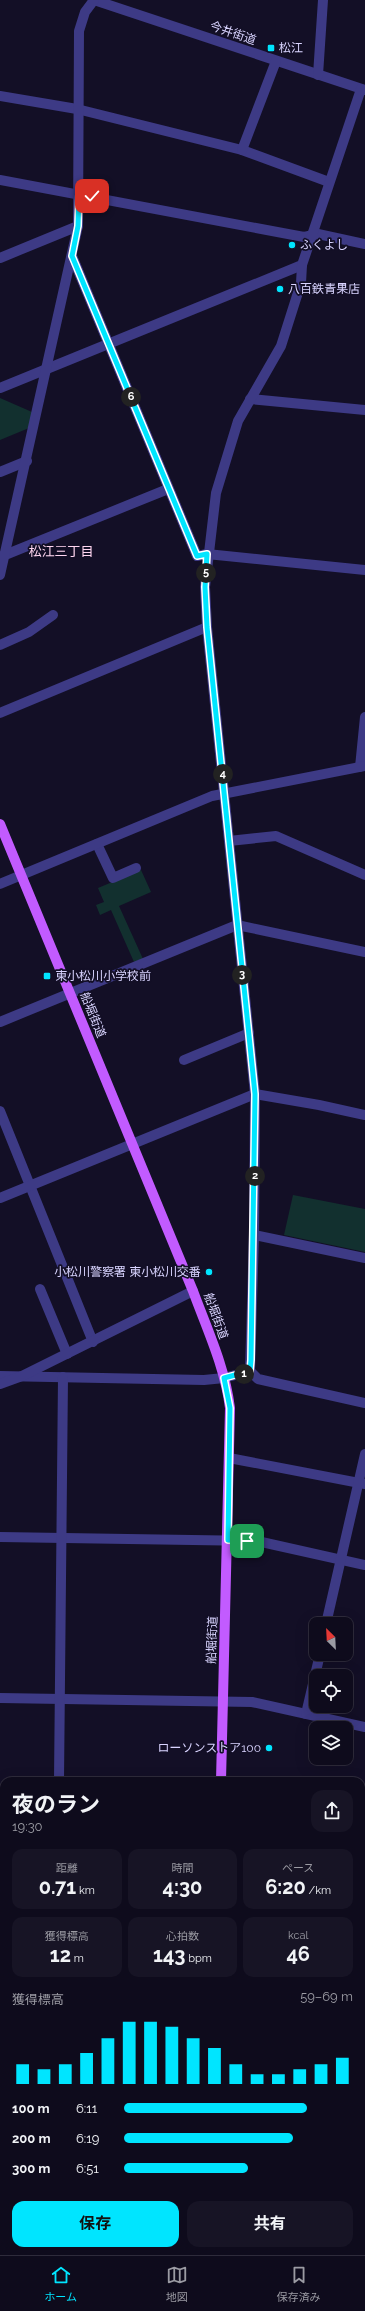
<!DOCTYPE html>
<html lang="ja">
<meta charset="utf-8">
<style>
body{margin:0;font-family:Raleway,"Noto Sans JP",sans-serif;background:#171425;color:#f1f3f6;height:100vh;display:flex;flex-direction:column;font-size:15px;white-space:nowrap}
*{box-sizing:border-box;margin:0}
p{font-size:13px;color:#9b9ba3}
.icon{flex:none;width:22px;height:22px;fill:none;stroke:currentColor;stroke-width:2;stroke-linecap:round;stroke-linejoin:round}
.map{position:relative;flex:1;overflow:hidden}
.side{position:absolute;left:0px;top:1777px;width:365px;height:478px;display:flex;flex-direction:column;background:#0e0b1c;border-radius:12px 12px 0 0;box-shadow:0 4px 16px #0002,0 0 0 1px #2e2b3b}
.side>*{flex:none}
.needle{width:26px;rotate:336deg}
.tools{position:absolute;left:309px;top:1617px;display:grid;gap:8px}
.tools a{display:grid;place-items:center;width:44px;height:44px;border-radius:8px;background:#0e0b1c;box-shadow:0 4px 16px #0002,0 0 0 1px #2e2b3b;font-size:20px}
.pin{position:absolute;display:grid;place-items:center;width:34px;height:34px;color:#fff;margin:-17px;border-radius:8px;box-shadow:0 2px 6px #0006}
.km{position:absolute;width:20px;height:20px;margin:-10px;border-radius:50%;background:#222;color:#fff;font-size:11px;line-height:20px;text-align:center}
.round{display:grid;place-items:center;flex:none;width:42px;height:42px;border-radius:12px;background:#171425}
.head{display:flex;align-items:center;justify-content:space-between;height:68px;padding:0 12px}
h1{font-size:22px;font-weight:700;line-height:30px}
.figures{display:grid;grid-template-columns:repeat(3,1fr);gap:6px;height:68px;padding:4px 12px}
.figures div{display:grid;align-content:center;border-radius:10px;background:#171425;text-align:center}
.figures b{font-size:20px;font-weight:700}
.figures small{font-size:11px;font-weight:400}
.figures p{font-size:11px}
.chart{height:112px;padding:8px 12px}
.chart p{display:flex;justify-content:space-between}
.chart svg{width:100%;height:72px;margin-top:4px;stroke:#00e5ff;stroke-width:6}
.button{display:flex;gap:8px;margin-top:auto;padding:8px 12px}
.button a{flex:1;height:46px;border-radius:12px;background:#00e5ff;color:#111;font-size:16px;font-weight:700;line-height:46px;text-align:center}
.button a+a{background:#171425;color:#f1f3f6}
ul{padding:0 12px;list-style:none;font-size:13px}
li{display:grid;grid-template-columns:64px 48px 1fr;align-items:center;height:30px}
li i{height:10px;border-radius:5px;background:#00e5ff}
.tabs{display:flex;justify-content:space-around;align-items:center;height:56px;border-top:1px solid #2e2b3b;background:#0e0b1c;font-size:11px;color:#9b9ba3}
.tabs a{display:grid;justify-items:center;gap:2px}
.tabs .selected{color:#00e5ff}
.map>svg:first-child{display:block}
</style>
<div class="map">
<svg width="365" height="2255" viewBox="0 0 365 2255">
<rect width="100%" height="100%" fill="#130f26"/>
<g fill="#12302f">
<path d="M 0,398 L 32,412 L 29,428 L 0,440 Z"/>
<path d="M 141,870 L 151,892 L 119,906 L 143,959 L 134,962 L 111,910 L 100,915 L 96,905 L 104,902 L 98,888 Z"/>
<path d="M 293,1195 L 365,1209 L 365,1252 L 284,1235 Z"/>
<rect x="0" y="1938" width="4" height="63"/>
</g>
<path fill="#0c2248" d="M 361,2045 L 365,2046 L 364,2097 L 361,2096 Z"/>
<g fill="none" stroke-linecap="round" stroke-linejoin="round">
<g stroke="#3d3a85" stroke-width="10">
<path d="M 94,0 L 365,90"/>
<path d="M 318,75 L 323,0"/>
<path d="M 0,96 L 77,109 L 242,150 L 329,182"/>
<path d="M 242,150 L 276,61"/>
<path d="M 0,180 L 304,237 L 318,234 L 365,244"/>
<path d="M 72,256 L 197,556 L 207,554 L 365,570"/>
<path d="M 0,258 L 78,226"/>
<path d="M 0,388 L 302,265"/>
<path d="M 250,399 L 365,410"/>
<path d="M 0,472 L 27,461"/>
<path d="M 0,557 L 168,489"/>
<path d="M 0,575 L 78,226 L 79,31 L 85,12 L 94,0"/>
<path d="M 0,645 L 29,632 L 53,615"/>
<path d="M 0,713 L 207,627"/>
<path d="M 360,767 L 365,717"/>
<path d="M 229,841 L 276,836 L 365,875"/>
<path d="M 97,844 L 113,878 L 136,868"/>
<path d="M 0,884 L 212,796 L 365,766"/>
<path d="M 0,1022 L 237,925 L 365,952"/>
<path d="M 184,1060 L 249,1033"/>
<path d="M 0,1111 L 93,1342"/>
<path d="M 0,1198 L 255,1094 L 319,1105 L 365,1115"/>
<path d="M 254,1235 L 365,1258"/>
<path d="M 40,1289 L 67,1354"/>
<path d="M 250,1371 L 254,1235 L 255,1094 L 207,627 L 205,587 L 216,493 L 238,421 L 281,346 L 301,283 L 302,265 L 361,89"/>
<path d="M 0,1376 L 204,1380 L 224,1378 L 250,1371 L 258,1379 L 365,1403"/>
<path d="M 0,1384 L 22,1376 L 193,1291"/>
<path d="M 229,1458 L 365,1484"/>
<path d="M 0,1537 L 257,1541 L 365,1565"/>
<path d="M 326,1624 L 365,1454"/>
<path d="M 0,1698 L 252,1702 L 365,1727"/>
<path d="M 306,1714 L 320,1654"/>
<path d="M 59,1781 L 63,1377"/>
<path d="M 0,1857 L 4,1857"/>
<path d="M 0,2014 L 4,2014"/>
<path d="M 361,2132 L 365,2129"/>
<path d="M 0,2182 L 4,2182"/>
<path d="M 361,2213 L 365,2213"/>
<path d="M 147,2255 L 181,2251"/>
</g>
<g stroke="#c25bff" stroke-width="10">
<path d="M 0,824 L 193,1291 C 207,1329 225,1367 230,1408 L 221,1781"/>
<path d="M 220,2251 L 220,2255"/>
</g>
</g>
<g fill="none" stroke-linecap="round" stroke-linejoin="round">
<g stroke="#fff" stroke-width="8">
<path id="route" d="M 92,196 L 79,194 L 78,226 L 72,256 L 197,556 L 207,554 L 205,587 L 207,627 L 255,1094 L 251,1360 L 250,1371 L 224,1378 L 230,1408 L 228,1540 L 247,1541"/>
</g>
<use href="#route" stroke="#00e5ff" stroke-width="5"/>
</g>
<g fill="#00e5ff" stroke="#130f26" stroke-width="1.5">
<rect x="267" y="44" width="8" height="8" rx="2"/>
<circle cx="292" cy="245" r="4"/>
<circle cx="280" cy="289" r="4"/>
<rect x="43" y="972" width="8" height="8" rx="2"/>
<circle cx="209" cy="1272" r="4"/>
<circle cx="269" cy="1748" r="4"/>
</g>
<g text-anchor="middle" stroke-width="3.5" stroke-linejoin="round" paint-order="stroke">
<g font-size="12" fill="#d9d4ff" stroke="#130f26">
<text transform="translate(233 33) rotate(19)" y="4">今井街道</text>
<text transform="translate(93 1015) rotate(68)" y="4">船堀街道</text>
<text transform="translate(216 1316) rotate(70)" y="4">船堀街道</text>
<text transform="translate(212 1640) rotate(-88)" y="4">船堀街道</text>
</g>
<g font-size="12" fill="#d9d4ff" stroke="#130f26" text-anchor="start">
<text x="279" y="52">松江</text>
<text x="300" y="249">ふくよし</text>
<text x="288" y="293">八百鉄青果店</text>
<text x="55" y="980">東小松川小学校前</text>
<text x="201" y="1276" text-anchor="end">小松川警察署 東小松川交番</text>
<text x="261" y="1752" text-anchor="end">ローソンストア100</text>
</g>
<g font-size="13" fill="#ffd6f0" stroke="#130f26">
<text x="61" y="556">松江三丁目</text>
</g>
</g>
</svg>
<div class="tools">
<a><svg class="needle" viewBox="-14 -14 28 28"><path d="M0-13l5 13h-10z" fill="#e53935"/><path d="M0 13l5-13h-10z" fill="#9b9ba3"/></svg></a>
<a><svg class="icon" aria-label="locate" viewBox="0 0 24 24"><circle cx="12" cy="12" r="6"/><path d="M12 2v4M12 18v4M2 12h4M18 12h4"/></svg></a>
<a><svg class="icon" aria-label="layers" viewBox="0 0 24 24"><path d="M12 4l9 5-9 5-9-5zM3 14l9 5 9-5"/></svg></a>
</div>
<div class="pin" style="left:247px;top:1541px;background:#1e9e55"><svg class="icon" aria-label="arrive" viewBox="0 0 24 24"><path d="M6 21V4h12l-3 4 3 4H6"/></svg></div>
<div class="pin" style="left:92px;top:196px;background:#d93025"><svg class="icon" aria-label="check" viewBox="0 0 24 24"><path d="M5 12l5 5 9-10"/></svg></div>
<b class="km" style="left:244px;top:1374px">1</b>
<b class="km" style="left:255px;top:1176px">2</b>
<b class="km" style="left:242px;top:975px">3</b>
<b class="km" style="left:223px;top:774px">4</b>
<b class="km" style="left:206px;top:573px">5</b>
<b class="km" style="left:131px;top:397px">6</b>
<section class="side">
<div class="head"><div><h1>夜のラン</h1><p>19:30</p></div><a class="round"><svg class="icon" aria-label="share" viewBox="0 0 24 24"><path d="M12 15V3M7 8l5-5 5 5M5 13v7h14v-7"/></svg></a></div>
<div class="figures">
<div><p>距離</p><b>0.71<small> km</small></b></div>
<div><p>時間</p><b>4:30</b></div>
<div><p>ペース</p><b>6:20<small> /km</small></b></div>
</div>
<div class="figures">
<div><p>獲得標高</p><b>12<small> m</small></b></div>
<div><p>心拍数</p><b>143<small> bpm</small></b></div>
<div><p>kcal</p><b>46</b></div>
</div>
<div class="chart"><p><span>獲得標高</span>59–69 m</p>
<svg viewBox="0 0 160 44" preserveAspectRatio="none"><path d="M5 44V32M15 44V35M25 44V32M35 44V25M45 44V16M55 44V6M65 44V6M75 44V9M85 44V16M95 44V22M105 44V32M115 44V38M125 44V38M135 44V35M145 44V32M155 44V28"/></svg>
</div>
<ul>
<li><b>100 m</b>6:11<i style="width:80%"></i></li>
<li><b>200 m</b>6:19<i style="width:74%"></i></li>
<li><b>300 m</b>6:51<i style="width:54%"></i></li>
</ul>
<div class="button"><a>保存</a><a>共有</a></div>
</section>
</div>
<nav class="tabs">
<a class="selected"><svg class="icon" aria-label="home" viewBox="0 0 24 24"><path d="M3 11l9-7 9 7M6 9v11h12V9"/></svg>ホーム</a>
<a><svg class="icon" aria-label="map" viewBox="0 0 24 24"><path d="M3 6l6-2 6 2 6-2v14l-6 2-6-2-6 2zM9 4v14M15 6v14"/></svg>地図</a>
<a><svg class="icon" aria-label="saved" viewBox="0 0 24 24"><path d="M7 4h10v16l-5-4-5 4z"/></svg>保存済み</a>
</nav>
